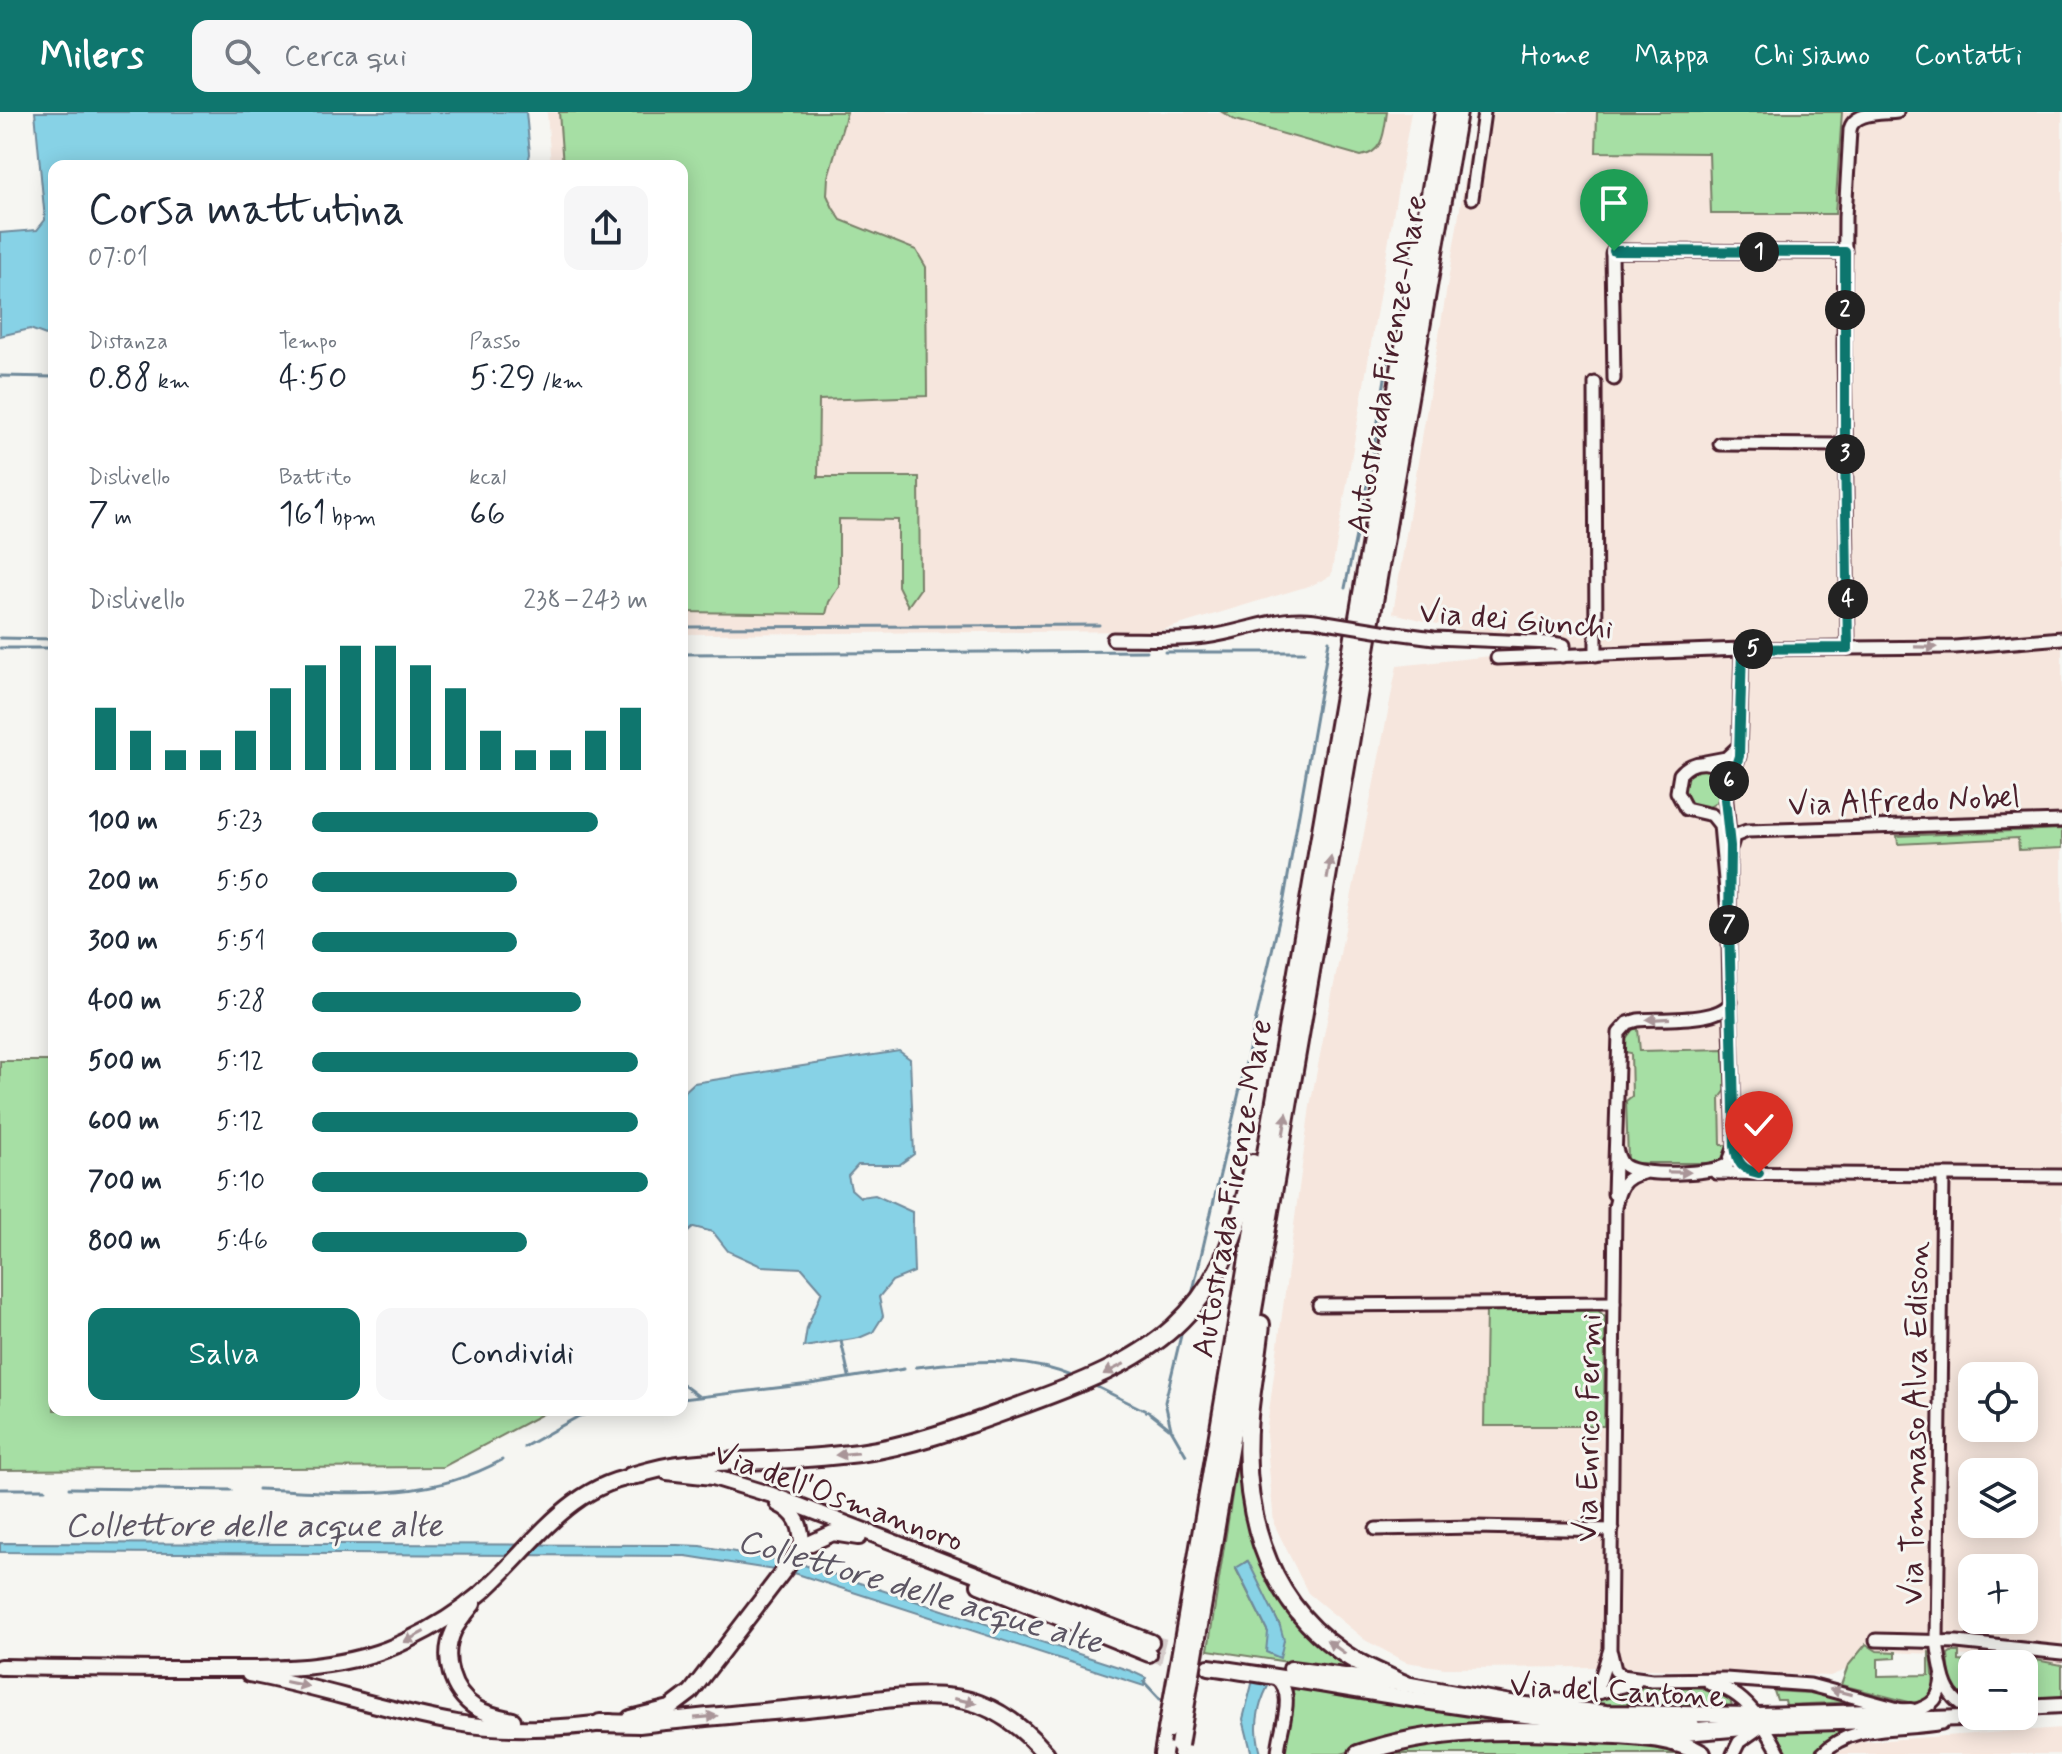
<!DOCTYPE html>
<html lang="it">
<meta charset="utf-8">
<style>
body{margin:0;font-family:Mynerve,sans-serif;background:#f6f6f7;color:#1f2937;height:100vh;display:flex;flex-direction:column;font-size:30px;white-space:nowrap}
*{box-sizing:border-box;margin:0}
p{font-size:26px;color:#747a83}
.icon{flex:none;width:44px;height:44px;fill:none;stroke:currentColor;stroke-width:2;stroke-linecap:round;stroke-linejoin:round}
.map{position:relative;flex:1;overflow:hidden}
.sheet{position:absolute;left:48px;top:48px;width:640px;height:1256px;display:flex;flex-direction:column;background:#fff;border-radius:16px;box-shadow:0 4px 20px #0003}
.sheet>*{flex:none}
.fabs{position:absolute;left:1958px;top:1250px;display:grid;gap:16px}
.fabs a{display:grid;place-items:center;width:80px;height:80px;border-radius:16px;background:#fff;box-shadow:0 4px 20px #0003;font-size:40px}
.pin{position:absolute;display:grid;place-items:center;width:68px;height:68px;color:#fff;margin:-82px -34px;border-radius:50% 50% 50% 0;rotate:-45deg;box-shadow:0 0 8px #0007}
.pin .icon{rotate:45deg}
.km{position:absolute;width:40px;height:40px;margin:-20px;border-radius:50%;background:#222;color:#fff;font-size:22px;line-height:40px;text-align:center}
.round{display:grid;place-items:center;flex:none;width:84px;height:84px;border-radius:16px;background:#f6f6f7}
.overview{display:flex;align-items:center;justify-content:space-between;height:136px;padding:0 40px}
h1{font-size:44px;font-weight:600;line-height:60px}
.figures{display:grid;grid-template-columns:repeat(3,1fr);gap:12px;height:136px;padding:8px 40px}
.figures div{display:grid;align-content:center}
.figures b{font-size:34px;font-weight:600}
.figures small{font-size:22px;font-weight:400}
.figures p{font-size:22px}
.chart{height:224px;padding:16px 40px}
.chart p{display:flex;justify-content:space-between}
.chart svg{width:100%;height:144px;margin-top:8px;stroke:#0f766e;stroke-width:6}
.action{display:flex;gap:16px;margin-top:auto;padding:16px 40px}
.action a{flex:1;height:92px;border-radius:16px;background:#0f766e;color:#fff;font-size:32px;font-weight:600;line-height:92px;text-align:center}
.action a+a{background:#f6f6f7;color:#1f2937}
ul{padding:0 40px;list-style:none;font-size:26px}
li{display:grid;grid-template-columns:128px 96px 1fr;align-items:center;height:60px}
li i{height:20px;border-radius:10px;background:#0f766e}
header{display:flex;align-items:center;gap:48px;box-sizing:border-box;height:112px;padding:0 40px;background:#0f766e;color:#fff}
header strong{font-size:38px}
nav{display:flex;gap:44px;margin-inline-start:auto;font-size:28px}
.search{width:560px;height:72px;background:#f6f6f7;display:flex;align-items:center;gap:20px;box-sizing:border-box;padding:0 28px;border-radius:16px;color:#747a83;font-size:30px}
.map>svg:first-child{display:block}
</style>
<header>
<strong>Milers</strong>
<div class="search"><svg class="icon" aria-label="search" viewBox="0 0 24 24"><circle cx="10" cy="10" r="6"/><path d="M15 15l6 6"/></svg>Cerca qui</div>
<nav><a>Home</a><a>Mappa</a><a>Chi siamo</a><a>Contatti</a></nav>
</header>
<div class="map">
<svg width="2062" height="1642" viewBox="0 0 2062 1642">
<rect width="100%" height="100%" fill="#f6f6f2"/>
<filter id="ink" filterUnits="userSpaceOnUse"><feTurbulence type="fractalNoise" baseFrequency=".0125" numOctaves="2"/><feDisplacementMap in="SourceGraphic" scale="16" xChannelSelector="R" yChannelSelector="G"/><feConvolveMatrix kernelMatrix="1 2 1 2 8 2 1 2 1" color-interpolation-filters="sRGB"/></filter>
<g filter="url(#ink)">
<g fill="#f6e6dd" fill-rule="evenodd">
<path d="M 547,0 L 1411,0 L 1331,464 L 1312,473 L 1159,519 L 682,522 L 682,54 L 551,54 Z"/>
<path d="M 1476,0 L 1597,0 L 1596,41 L 1710,41 L 1711,102 L 1834,102 L 1842,0 L 2062,0 L 2062,1556 L 1991,1545 L 1893,1540 L 1830,1564 L 1600,1555 L 1445,1556 L 1406,1550 L 1365,1528 L 1308,1481 L 1274,1412 L 1266,1322 L 1310,994 L 1397,554 L 1500,543 L 1498,527 L 1393,501 ZM 1972,1264 L 2024,1264 L 2024,1316 L 1972,1316 ZM 1972,1360 L 2024,1360 L 2024,1412 L 1972,1412 ZM 1972,1456 L 2024,1456 L 2024,1508 L 1972,1508 Z"/>
<path d="M 2062,1616 L 2062,1642 L 1835,1642 L 1857,1630 Z"/>
</g>
<g fill="#a6dfa4" stroke="#787f68" stroke-width="2" fill-rule="evenodd">
<path d="M 559,0 L 847,0 L 828,65 L 827,83 L 833,96 L 841,108 L 916,138 L 926,155 L 927,284 L 819,288 L 818,365 L 919,365 L 920,477 L 908,494 L 898,474 L 898,408 L 839,407 L 839,474 L 829,490 L 826,502 L 682,500 L 682,54 L 563,54 Z"/>
<path d="M 1222,0 L 1387,0 C 1384,19 1384,41 1361,44 L 1235,8 Z"/>
<path d="M 1597,0 L 1842,0 L 1835,102 L 1711,102 L 1709,41 L 1596,40 Z"/>
<circle cx="1702" cy="676" r="20"/>
<path d="M 2062,717 L 2062,736 L 2019,738 L 2018,726 L 1898,732 L 1897,724 Z"/>
<path d="M 1633,917 L 1638,917 L 1640,939 L 1724,937 L 1726,978 L 1720,986 L 1721,1033 L 1727,1033 L 1726,1045 L 1719,1051 L 1636,1051 L 1628,1047 L 1626,989 L 1632,984 L 1631,941 L 1625,940 L 1625,928 Z"/>
<path d="M 0,949 L 54,949 L 54,1298 L 550,1298 L 443,1355 L 0,1358 Z"/>
<path d="M 1486,1198 L 1598,1198 L 1605,1205 L 1604,1314 L 1484,1314 Z"/>
<path d="M 1236,1358 L 1241,1360 L 1258,1441 L 1361,1561 L 1208,1538 ZM 1247,1449 L 1280,1514 L 1268,1536 L 1268,1520 L 1236,1457 Z"/>
<path d="M 1866,1532 L 1877,1539 L 1896,1540 L 1896,1546 L 1878,1547 L 1878,1564 L 1929,1563 L 1929,1540 L 1931,1541 L 1934,1573 L 1928,1587 L 1913,1591 L 1841,1573 L 1848,1554 Z"/>
<path d="M 1951,1540 L 1959,1540 L 1959,1549 L 1991,1552 L 1972,1552 L 1972,1588 C 1948,1584 1950,1562 1948,1542 Z"/>
<path d="M 2026,1546 L 2062,1553 L 2062,1585 L 2024,1587 Z"/>
<path d="M 1294,1574 L 1503,1607 L 1503,1609 L 1500,1611 L 1425,1618 L 1341,1642 L 1282,1642 Z"/>
<path d="M 1632,1574 L 1703,1576 L 1717,1580 L 1730,1587 L 1732,1594 L 1638,1596 L 1592,1592 L 1592,1589 Z"/>
<path d="M 1774,1579 L 1826,1582 L 1852,1590 L 1786,1593 L 1785,1588 L 1777,1588 Z"/>
<path d="M 1850,1617 L 1830,1629 L 1818,1642 L 1787,1642 L 1777,1621 Z"/>
<path d="M 1488,1623 L 1664,1632 L 1691,1642 L 1376,1642 L 1402,1634 Z"/>
</g>
<g fill="#87d2e6" stroke="#6f8a9b" stroke-width="2">
<path d="M 35,0 L 526,0 L 530,42 L 527,54 L 54,54 L 54,226 L 30,217 L 0,224 L 0,121 L 37,118 L 45,108 Z"/>
<path d="M 899,939 L 910,947 L 914,1042 L 899,1053 L 858,1053 L 848,1064 L 851,1077 L 860,1085 L 875,1083 L 912,1100 L 914,1160 L 892,1169 L 879,1185 L 883,1204 L 873,1220 L 859,1226 L 804,1235 L 807,1216 L 822,1179 L 802,1156 L 761,1154 L 728,1139 L 713,1120 L 694,1115 L 682,1125 L 682,982 L 694,971 Z"/>
<path d="M 0,1431 L 677,1433 L 701,1434 L 780,1448 L 774,1458 L 686,1444 L 0,1440 Z"/>
<path d="M 1248,1449 L 1280,1514 L 1284,1528 L 1280,1546 L 1266,1540 L 1268,1520 L 1236,1456 Z"/>
<path d="M 801,1452 L 1131,1559 L 1146,1566 L 1144,1574 L 794,1461 Z"/>
<path d="M 1253,1568 L 1268,1574 C 1256,1598 1254,1617 1261,1642 L 1252,1642 L 1251,1639 L 1243,1607 Z"/>
</g>
<g fill="none" stroke-linecap="round" stroke-linejoin="round">
<g stroke="#6f8a9b" stroke-width="3">
<path d="M 0,264 L 54,265"/>
<path d="M 1345,476 L 1371,352 L 1389,242"/>
<path d="M 947,514 L 1099,513"/>
<path d="M 682,515 L 944,514"/>
<path d="M 0,526 L 54,527"/>
<path d="M 0,536 L 54,536"/>
<path d="M 1165,540 L 1305,540"/>
<path d="M 682,542 L 1147,539"/>
<path d="M 1191,1187 L 1284,787 L 1329,529"/>
<path d="M 1183,1215 L 1165,1290 L 1171,1317 L 1186,1343"/>
<path d="M 841,1229 L 849,1264"/>
<path d="M 916,1255 C 972,1249 1023,1243 1077,1266"/>
<path d="M 682,1272 L 698,1284"/>
<path d="M 1093,1273 L 1150,1301 L 1169,1316"/>
<path d="M 682,1287 L 810,1272 L 904,1257"/>
<path d="M 524,1335 L 579,1304 L 604,1298"/>
<path d="M 69,1376 L 231,1378"/>
<path d="M 0,1377 L 45,1377"/>
<path d="M 258,1377 C 344,1380 423,1392 502,1348"/>
<path d="M 1144,1570 L 1160,1587"/>
</g>
<g stroke="#d4cbca" stroke-width="14" stroke-dasharray="14 7" stroke-linecap="butt">
<path d="M 1151,1530 L 1208,1545"/>
<path d="M 1149,1542 L 1188,1551"/>
</g>
<g stroke="#4a1f2b" stroke-width="17">
<g id="minor">
<path d="M 1472,86 L 1484,0"/>
<path d="M 1614,267 L 1612,142 L 1614,139 L 1845,140"/>
<path d="M 1595,271 L 1596,543"/>
<path d="M 1720,332 L 1845,333"/>
<path d="M 1388,520 L 1434,526 L 1552,531 L 1564,533 L 1562,544"/>
<path d="M 1113,527 C 1143,527 1175,529 1205,525 C 1247,520 1283,499 1326,510"/>
<path d="M 1848,536 L 1844,232 L 1845,105 L 1850,18 C 1853,0 1880,2 1897,0"/>
<path d="M 1497,546 L 1742,537 L 1955,535 L 2062,526"/>
<path d="M 1705,650 L 1726,646 L 1739,634"/>
<path d="M 1728,674 L 1739,644 L 1742,537"/>
<path d="M 1731,734 L 1734,724 L 1747,719 L 2062,709"/>
<path d="M 1616,1037 C 1618,1043 1619,1050 1625,1054 C 1641,1065 1712,1063 1728,1052 L 1735,1034 C 1733,961 1729,887 1729,813 C 1729,771 1731,731 1726,690 C 1725,682 1729,675 1725,666 C 1717,646 1693,647 1680,662 L 1677,680 L 1686,697 L 1712,703 L 1720,713 L 1729,812"/>
<path d="M 1716,1061 L 2062,1064"/>
<path d="M 1943,1063 L 1937,1529 C 1941,1555 1942,1589 1972,1597"/>
<path d="M 1614,1082 L 1619,921 L 1628,911 L 1638,908 C 1660,906 1719,911 1731,890"/>
<path d="M 1319,1193 L 1614,1191"/>
<path d="M 1376,1417 L 1474,1415 L 1612,1418"/>
<path d="M 1876,1528 L 1957,1530 L 2062,1541"/>
<path d="M 1611,1541 L 1615,1558 L 1622,1564 L 1652,1568 L 1725,1567 L 1810,1573 L 1902,1598"/>
<path d="M 1276,1566 C 1298,1582 1278,1619 1278,1642"/>
<path d="M 1710,1572 C 1746,1579 1764,1612 1780,1642"/>
<path d="M 1584,1585 L 1600,1569 L 1610,1537 L 1615,1095 C 1619,1076 1623,1065 1643,1061"/>
<path d="M 1540,1590 L 1584,1585 L 1636,1570"/>
<path d="M 1914,1599 C 1934,1593 1940,1586 1942,1565"/>
<path d="M 1733,1642 L 1739,1630 L 1762,1614"/>
<path d="M 1822,1642 C 1853,1609 1902,1620 1942,1611"/>
</g>
</g>
<g stroke="#4a1f2b" stroke-width="20">
<g id="major">
<path d="M 667,1360 L 713,1365 L 772,1383 L 1151,1530"/>
<path d="M 778,1392 C 797,1401 802,1414 802,1435"/>
<path d="M 979,1473 L 1149,1542"/>
<path d="M 473,1492 C 467,1500 459,1509 454,1518 C 441,1545 451,1580 476,1596 C 488,1603 500,1605 513,1608"/>
<path d="M 0,1555 C 65,1556 129,1557 194,1557 C 266,1557 343,1561 408,1528 C 433,1516 459,1500 480,1482 C 531,1438 568,1371 642,1363"/>
<path d="M 1209,1555 C 1370,1577 1529,1615 1692,1613"/>
<path d="M 1291,1557 L 1405,1572 L 1516,1592 L 1606,1601 L 1756,1603 L 1911,1599"/>
<path d="M 249,1562 C 319,1575 387,1599 457,1611 C 502,1619 565,1617 610,1610"/>
<path d="M 2024,1595 L 2062,1593"/>
<path d="M 630,1606 L 670,1596 L 691,1580 L 802,1435 L 833,1421 L 859,1425"/>
<path d="M 1744,1613 L 2024,1604"/>
</g>
</g>
<g stroke="#4a1f2b" stroke-width="22">
<g id="highway">
<path d="M 1357,511 L 1444,0"/>
<path d="M 1370,513 L 1458,0"/>
<path d="M 1261,1212 C 1258,1243 1252,1273 1249,1304 C 1241,1393 1263,1484 1339,1538 C 1359,1553 1383,1562 1405,1572"/>
<path d="M 631,1364 C 646,1360 662,1355 678,1353 C 698,1350 719,1350 738,1349 C 779,1348 819,1346 859,1341 C 911,1334 962,1315 1011,1297 C 1155,1246 1221,1211 1253,1051"/>
<path d="M 1183,1528 L 1355,519"/>
<path d="M 1196,1531 L 1368,526"/>
<path d="M 600,1611 L 639,1612 C 701,1605 764,1600 827,1594 C 871,1589 937,1576 979,1592 C 1006,1602 1027,1620 1046,1642"/>
<path d="M 1662,1622 L 1755,1614"/>
<path d="M 1163,1642 L 1167,1618"/>
<path d="M 1358,1642 C 1435,1615 1515,1617 1595,1622 C 1630,1624 1670,1623 1702,1642"/>
</g>
</g>
<use href="#minor" stroke="#f6f6f2" stroke-width="11"/>
<use href="#major" stroke="#f6f6f2" stroke-width="14"/>
<use href="#highway" stroke="#f6f6f2" stroke-width="16"/>
<g stroke="#4a1f2b" stroke-width="17" stroke-linecap="butt">
<path id="minor-bridge" d="M 1326,510 L 1388,520"/>
</g>
<g stroke="#4a1f2b" stroke-width="22" stroke-linecap="butt">
<g id="highway-bridge">
<path d="M 1167,1618 L 1183,1528"/>
<path d="M 1179,1633 L 1196,1531"/>
</g>
</g>
<use href="#minor-bridge" stroke="#f6f6f2" stroke-width="11"/>
<use href="#highway-bridge" stroke="#f6f6f2" stroke-width="16"/>
</g>
<defs><path id="oneway-solid" d="M-6-.8H1V-3.2L6.5 0L1 3.2V.8H-6Z" transform="scale(2)"/></defs>
<g fill="#a99598">
<use href="#oneway-solid" transform="translate(1926 535) rotate(1)"/>
<use href="#oneway-solid" transform="translate(1329 756) rotate(-80)"/>
<use href="#oneway-solid" transform="translate(1658 907) rotate(177)"/>
<use href="#oneway-solid" transform="translate(1285 1012) rotate(-80)"/>
<use href="#oneway-solid" transform="translate(1679 1060) rotate(1)"/>
<use href="#oneway-solid" transform="translate(1114 1257) rotate(153)"/>
<use href="#oneway-solid" transform="translate(847 1342) rotate(175)"/>
<use href="#oneway-solid" transform="translate(414 1525) rotate(152)"/>
<use href="#oneway-solid" transform="translate(1336 1535) rotate(-144)"/>
<use href="#oneway-solid" transform="translate(297 1572) rotate(12)"/>
<use href="#oneway-solid" transform="translate(1841 1580) rotate(-166)"/>
<use href="#oneway-solid" transform="translate(965 1589) rotate(12)"/>
<use href="#oneway-solid" transform="translate(706 1605) rotate(-5)"/>
</g>
</g>
<g fill="none" stroke-linecap="round" stroke-linejoin="round" filter="url(#ink)">
<g stroke="#fff" stroke-width="16">
<path id="route" d="M 1614,139 L 1845,140 L 1845,333 L 1848,536 L 1742,537 L 1739,644 L 1725,687 L 1730,734 L 1729,812 L 1735,1034 C 1737,1051 1742,1058 1759,1061"/>
</g>
<use href="#route" stroke="#0f766e" stroke-width="10"/>
</g>
<g text-anchor="middle" stroke-width="6" stroke-linejoin="round" paint-order="stroke">
<g font-size="32" fill="#4a1f2b" stroke="#f6f6f2">
<text transform="translate(1386 252) rotate(-80)" y="11">Autostrada Firenze-Mare</text>
<text transform="translate(1516 507) rotate(5)" y="11">Via dei Giunchi</text>
<text transform="translate(1904 688) rotate(-2)" y="11">Via Alfredo Nobel</text>
<text transform="translate(1231 1076) rotate(-80)" y="11">Autostrada Firenze-Mare</text>
<text transform="translate(1914 1311) rotate(-89)" y="11">Via Tommaso Alva Edison</text>
<text transform="translate(1587 1316) rotate(-89)" y="11">Via Enrico Fermi</text>
<text transform="translate(839 1384) rotate(20)" y="11">Via dell'Osmannoro</text>
<text transform="translate(1617 1578) rotate(3)" y="11">Via del Cantone</text>
</g>
<g font-size="34" font-style="italic" fill="#5c5563" stroke="#f6f6f2">
<text x="254" y="1424">Collettore delle acque alte</text>
<text transform="translate(921 1478) rotate(16)" y="12">Collettore delle acque alte</text>
</g>
</g>
</svg>
<div class="fabs">
<a><svg class="icon" aria-label="locate" viewBox="0 0 24 24"><circle cx="12" cy="12" r="6"/><path d="M12 2v4M12 18v4M2 12h4M18 12h4"/></svg></a>
<a><svg class="icon" aria-label="layers" viewBox="0 0 24 24"><path d="M12 4l9 5-9 5-9-5zM3 14l9 5 9-5"/></svg></a>
<a>+</a>
<a>−</a>
</div>
<div class="pin" style="left:1614px;top:139px;background:#1e9e55"><svg class="icon" aria-label="arrive" viewBox="0 0 24 24"><path d="M6 21V4h12l-3 4 3 4H6"/></svg></div>
<div class="pin" style="left:1759px;top:1061px;background:#d93025"><svg class="icon" aria-label="check" viewBox="0 0 24 24"><path d="M5 12l5 5 9-10"/></svg></div>
<b class="km" style="left:1759px;top:140px">1</b>
<b class="km" style="left:1845px;top:198px">2</b>
<b class="km" style="left:1845px;top:342px">3</b>
<b class="km" style="left:1848px;top:487px">4</b>
<b class="km" style="left:1753px;top:537px">5</b>
<b class="km" style="left:1729px;top:669px">6</b>
<b class="km" style="left:1729px;top:813px">7</b>
<section class="sheet">
<div class="overview"><div><h1>Corsa mattutina</h1><p>07:01</p></div><a class="round"><svg class="icon" aria-label="share" viewBox="0 0 24 24"><path d="M12 15V3M7 8l5-5 5 5M5 13v7h14v-7"/></svg></a></div>
<div class="figures">
<div><p>Distanza</p><b>0.88<small> km</small></b></div>
<div><p>Tempo</p><b>4:50</b></div>
<div><p>Passo</p><b>5:29<small> /km</small></b></div>
</div>
<div class="figures">
<div><p>Dislivello</p><b>7<small> m</small></b></div>
<div><p>Battito</p><b>161<small> bpm</small></b></div>
<div><p>kcal</p><b>66</b></div>
</div>
<div class="chart"><p><span>Dislivello</span>238–243 m</p>
<svg viewBox="0 0 160 44" preserveAspectRatio="none"><path d="M5 44V25M15 44V32M25 44V38M35 44V38M45 44V32M55 44V19M65 44V12M75 44V6M85 44V6M95 44V12M105 44V19M115 44V32M125 44V38M135 44V38M145 44V32M155 44V25"/></svg>
</div>
<ul>
<li><b>100 m</b>5:23<i style="width:85%"></i></li>
<li><b>200 m</b>5:50<i style="width:61%"></i></li>
<li><b>300 m</b>5:51<i style="width:61%"></i></li>
<li><b>400 m</b>5:28<i style="width:80%"></i></li>
<li><b>500 m</b>5:12<i style="width:97%"></i></li>
<li><b>600 m</b>5:12<i style="width:97%"></i></li>
<li><b>700 m</b>5:10<i style="width:100%"></i></li>
<li><b>800 m</b>5:46<i style="width:64%"></i></li>
</ul>
<div class="action"><a>Salva</a><a>Condividi</a></div>
</section>
</div>
